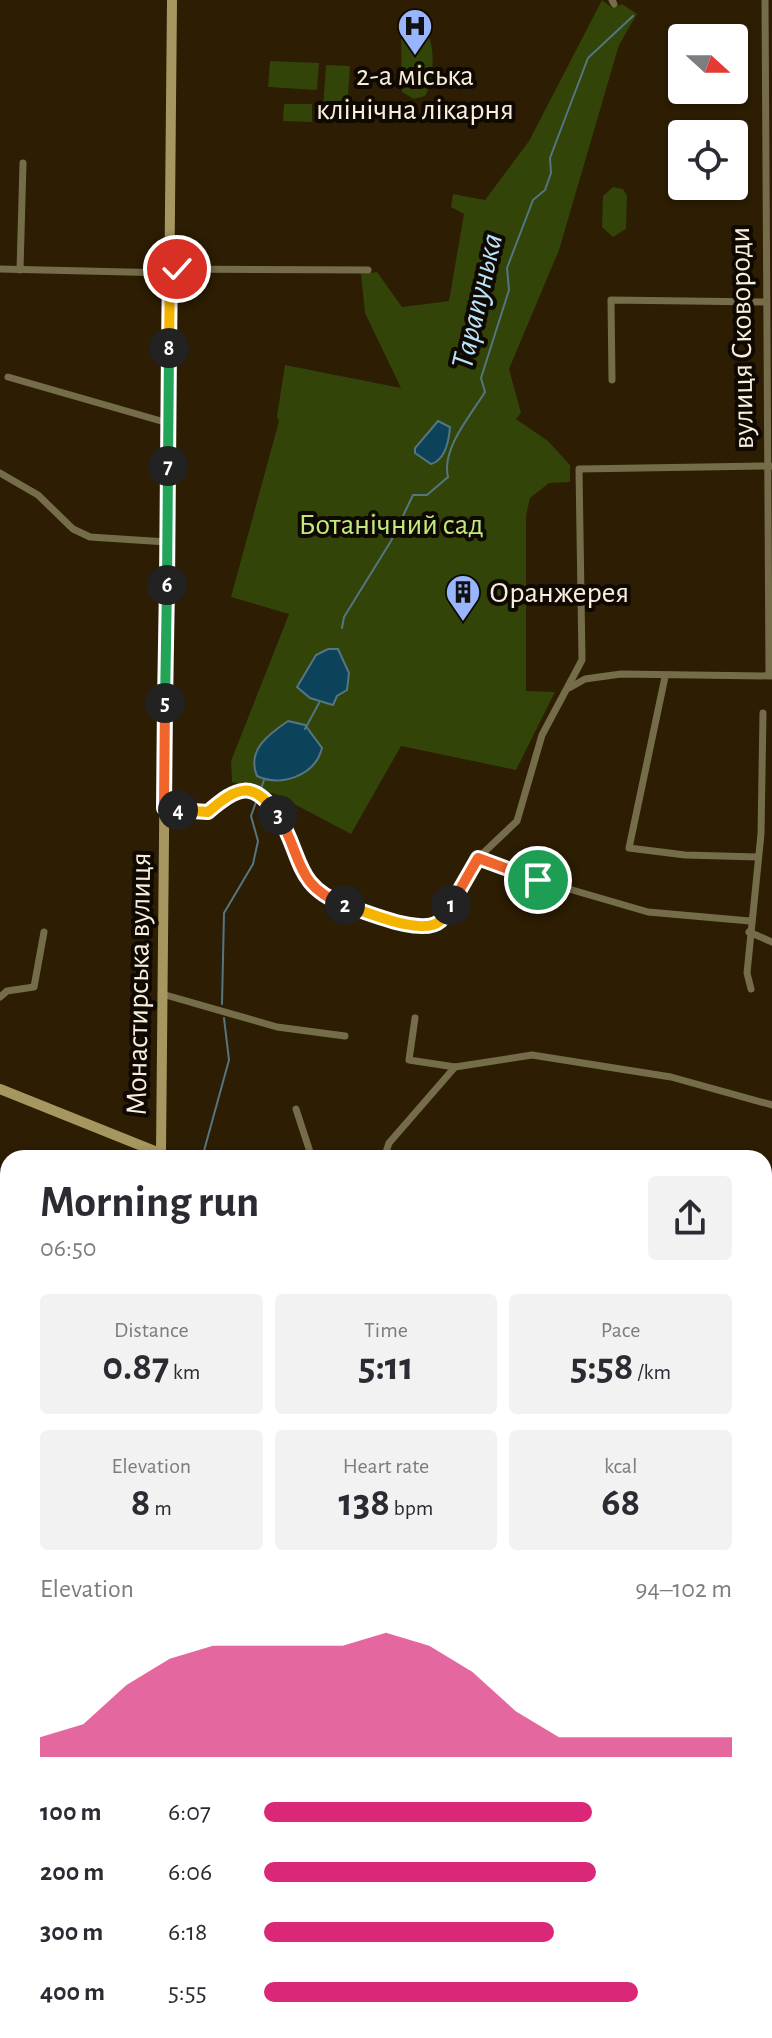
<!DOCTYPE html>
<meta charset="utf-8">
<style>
body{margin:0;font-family:"Alegreya Sans",sans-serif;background:#f2f2f3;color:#2b2b33;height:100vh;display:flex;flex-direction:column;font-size:30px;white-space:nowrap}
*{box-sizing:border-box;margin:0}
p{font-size:26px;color:#7c7c81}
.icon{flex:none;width:44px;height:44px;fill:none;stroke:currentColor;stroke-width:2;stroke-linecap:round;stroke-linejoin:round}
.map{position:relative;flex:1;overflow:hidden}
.side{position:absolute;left:0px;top:1150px;width:772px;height:888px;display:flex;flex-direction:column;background:#fff;border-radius:24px 24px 0 0;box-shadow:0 2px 6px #0004}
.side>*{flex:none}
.needle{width:52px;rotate:111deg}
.fabs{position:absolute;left:668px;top:24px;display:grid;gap:16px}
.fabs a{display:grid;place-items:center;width:80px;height:80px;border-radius:8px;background:#fff;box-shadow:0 2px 6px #0004;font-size:40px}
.pin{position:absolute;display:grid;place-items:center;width:68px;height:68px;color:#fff;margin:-34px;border:4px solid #fff;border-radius:50%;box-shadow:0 2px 8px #0007}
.km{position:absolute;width:40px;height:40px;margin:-20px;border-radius:50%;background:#222;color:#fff;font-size:22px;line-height:40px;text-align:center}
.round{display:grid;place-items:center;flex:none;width:84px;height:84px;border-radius:8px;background:#f2f2f3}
.overview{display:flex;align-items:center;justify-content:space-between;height:136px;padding:0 40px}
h1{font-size:44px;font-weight:600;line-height:60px}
.stats{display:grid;grid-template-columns:repeat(3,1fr);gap:12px;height:136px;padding:8px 40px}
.stats div{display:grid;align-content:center;border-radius:8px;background:#f2f2f3;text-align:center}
.stats b{font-size:40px;font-weight:600}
.stats small{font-size:22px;font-weight:400}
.stats p{font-size:22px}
.chart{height:224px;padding:16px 40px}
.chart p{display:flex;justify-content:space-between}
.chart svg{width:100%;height:144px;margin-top:8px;fill:#db2777;opacity:.7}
ul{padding:0 40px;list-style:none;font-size:26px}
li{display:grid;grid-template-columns:128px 96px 1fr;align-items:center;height:60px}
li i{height:20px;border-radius:10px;background:#db2777}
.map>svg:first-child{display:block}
</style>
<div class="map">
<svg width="772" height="2038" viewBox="0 0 772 2038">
<rect width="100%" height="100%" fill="#2c1d03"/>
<g fill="#324408">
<path d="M 602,0 L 612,8 L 622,4 L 637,14 L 619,45 L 559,250 L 509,369 L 521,413 L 516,419 L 548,441 L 570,465 L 570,482 L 549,483 L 530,498 L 526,516 L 526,691 L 555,692 L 516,770 L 401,746 L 351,834 L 275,794 L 232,782 L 231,761 L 289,614 L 231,597 L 279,421 L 277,416 L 285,365 L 401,388 L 365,313 L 361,274 L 377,272 L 402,307 L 449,301 L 464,214 L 451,207 L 453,194 L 485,200 L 529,141 Z"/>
<path d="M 413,30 L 426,32 C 436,45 434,82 425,96 L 414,99 L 402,92 L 401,39 Z"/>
<path d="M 270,61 L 319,63 L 317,90 L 268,87 Z"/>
<path d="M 326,65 L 350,66 L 347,111 L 323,110 Z"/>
<path d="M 284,104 L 312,104 L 312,122 L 283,121 Z"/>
<path d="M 613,187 L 623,189 L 627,196 L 626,229 L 613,237 L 602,227 L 603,196 Z"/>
<path d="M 0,1267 L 8,1295 L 8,1337 L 0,1341 Z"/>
<path d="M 8,1378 L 8,1519 L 0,1519 L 0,1383 Z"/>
<path d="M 764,1458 L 772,1464 L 772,1522 L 764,1517 Z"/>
<path d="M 0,1590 L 8,1593 L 8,1768 L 0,1765 Z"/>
<path d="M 764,1898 L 772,1902 L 772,2038 L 545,2038 L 539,2030 L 764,2030 Z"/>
</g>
<g fill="#0d435a" stroke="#547682" stroke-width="2">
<path d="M 438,421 L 450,427 C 449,440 445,460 431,464 L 415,453 L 415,448 Z"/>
<path d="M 328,649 L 338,649 L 349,673 L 347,690 L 337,696 L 333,705 L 310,698 L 297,687 L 316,655 Z"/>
<path d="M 288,721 L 305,725 L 322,748 C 315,776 281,787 257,776 C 246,750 269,734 288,721 Z"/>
</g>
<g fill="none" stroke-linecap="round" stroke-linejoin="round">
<g stroke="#547682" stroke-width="2">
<path d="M 342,628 L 344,617 L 391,541 L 413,495 L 427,495 L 448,477 C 441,449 471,415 485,392 L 481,378 L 509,290 L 507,268 L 533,200 L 545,190 L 551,173 L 550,158 L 588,58 L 633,16"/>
<path d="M 305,729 L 319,703"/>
<path d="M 261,789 L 264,780"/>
<path d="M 222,1004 L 224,913 L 253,864 L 258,841 L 251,816 L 256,802"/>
<path d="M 202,1158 L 229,1060 L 224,1018"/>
<path d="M 764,1371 L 772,1375"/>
<path d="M 764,1437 L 772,1442"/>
</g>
<g stroke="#0d435a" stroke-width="14">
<path d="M 0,1198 L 8,1194"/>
<path d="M 764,1249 L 772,1252"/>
</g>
<g stroke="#756c4a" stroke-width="7">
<path d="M 612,0 L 614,4"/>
<path d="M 765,0 L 769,675"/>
<path d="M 0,269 L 170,273"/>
<path d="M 170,269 L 368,270"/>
<path d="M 20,270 L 23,163"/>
<path d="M 8,377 L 168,423"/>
<path d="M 612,380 L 611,300 L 765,302"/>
<path d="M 0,473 L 38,495 L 73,529 L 90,537 L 167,542"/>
<path d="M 665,677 L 629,848 L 685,855 L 758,857"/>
<path d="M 569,688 L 585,679 L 621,674 L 772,676"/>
<path d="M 164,808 L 208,812 L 231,791 C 292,787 286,862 317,893 C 350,907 402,935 438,923 L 478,858 L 538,880 L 648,912 L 750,921"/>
<path d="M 478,858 L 517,821 L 542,735 L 582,660 L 579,469 L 772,466"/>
<path d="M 749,932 L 772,942"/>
<path d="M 751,989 L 747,973 L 761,834 L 763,713"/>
<path d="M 162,994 L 277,1027 L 345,1036"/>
<path d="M 0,997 L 7,991 L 34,987 L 44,932"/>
<path d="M 415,1018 L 409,1060 L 455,1067"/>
<path d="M 296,1109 L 312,1158"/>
<path d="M 384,1158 L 389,1143 L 455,1067 L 532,1055 L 671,1077 L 772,1105"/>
<path d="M 764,1679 L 772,1684"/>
<path d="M 0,1852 L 8,1857"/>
<path d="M 0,1981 L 8,1974"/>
<path d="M 213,2030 L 234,2038"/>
<path d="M 332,2030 L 347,2038"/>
<path d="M 276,2038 L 281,2030"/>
</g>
<g stroke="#a69760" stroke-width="10">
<path d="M 0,1089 L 172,1158"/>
<path d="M 161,1152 L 172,0"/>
<path d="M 435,1158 L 441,1158"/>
<path d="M 764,1222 L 772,1224"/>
</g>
<g stroke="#c0b4a1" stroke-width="2">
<path d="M 0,1351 L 8,1347"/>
<path d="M 764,1443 L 772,1448"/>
</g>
</g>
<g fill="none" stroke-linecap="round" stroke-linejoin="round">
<g stroke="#fff" stroke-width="16">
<path id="split-1" d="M 451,905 L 478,858 L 538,880"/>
</g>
<g stroke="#fff" stroke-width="16">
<path id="split-2" d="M 345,905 C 365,911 422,937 440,921 C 444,917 447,910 451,905"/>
</g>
<g stroke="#fff" stroke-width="16">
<path id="split-3" d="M 278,815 C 303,857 294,886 345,905"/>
</g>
<g stroke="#fff" stroke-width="16">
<path id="split-4" d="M 178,810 L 208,812 C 237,787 252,779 278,815"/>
</g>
<g stroke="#fff" stroke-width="16">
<path id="split-5" d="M 165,703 L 164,808 L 178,810"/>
</g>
<g stroke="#fff" stroke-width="16">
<path id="split-6" d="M 165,703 L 167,585"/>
</g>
<g stroke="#fff" stroke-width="16">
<path id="split-7" d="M 167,585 L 168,466"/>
</g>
<g stroke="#fff" stroke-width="16">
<path id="split-8" d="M 168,466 L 169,348"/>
</g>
<g stroke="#fff" stroke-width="16">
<path id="split-9" d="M 169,348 L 170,269 L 177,269"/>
</g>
<use href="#split-1" stroke="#f0652b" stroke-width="10"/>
<use href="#split-2" stroke="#f5b400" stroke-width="10"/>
<use href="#split-3" stroke="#f0652b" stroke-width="10"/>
<use href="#split-4" stroke="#f5b400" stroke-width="10"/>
<use href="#split-5" stroke="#f0652b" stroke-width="10"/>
<use href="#split-6" stroke="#22a559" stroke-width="10"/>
<use href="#split-7" stroke="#22a559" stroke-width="10"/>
<use href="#split-8" stroke="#22a559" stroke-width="10"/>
<use href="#split-9" stroke="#f5b400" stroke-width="10"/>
</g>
<defs>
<g id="hospital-pin" transform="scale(1.8)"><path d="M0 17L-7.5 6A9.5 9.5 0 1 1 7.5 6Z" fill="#99b5fd" stroke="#0f0902"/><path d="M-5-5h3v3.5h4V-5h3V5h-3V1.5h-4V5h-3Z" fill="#111"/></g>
<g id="building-pin" transform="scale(1.8)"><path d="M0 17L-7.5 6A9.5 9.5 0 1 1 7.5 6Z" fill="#99b5fd" stroke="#0f0902"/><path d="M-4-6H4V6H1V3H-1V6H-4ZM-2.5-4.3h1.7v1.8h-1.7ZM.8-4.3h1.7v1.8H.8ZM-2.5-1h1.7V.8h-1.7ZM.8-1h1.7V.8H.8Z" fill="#111"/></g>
</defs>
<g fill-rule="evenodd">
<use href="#hospital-pin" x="415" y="26"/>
<use href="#building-pin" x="463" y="592"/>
</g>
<g text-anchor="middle" stroke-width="8" stroke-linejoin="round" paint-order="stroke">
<g font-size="30" fill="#f8eede" stroke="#0f0902">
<text x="415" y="85">2-а міська<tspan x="415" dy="34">клінічна лікарня</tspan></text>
<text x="489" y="602" text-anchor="start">Оранжерея</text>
</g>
<g font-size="30" fill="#f8eede" stroke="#0f0902">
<text transform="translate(741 338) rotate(-91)" y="10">вулиця Сковороди</text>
<text transform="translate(138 984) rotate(-89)" y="10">Монастирська вулиця</text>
</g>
<g font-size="30" fill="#c1e97e" stroke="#0f0902">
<text x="391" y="534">Ботанічний сад</text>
</g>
<g font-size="32" font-style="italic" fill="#b8e4fc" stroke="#0f0902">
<text transform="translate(476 301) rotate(-77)" y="11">Тарапунька</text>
</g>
</g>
</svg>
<div class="fabs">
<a><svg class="needle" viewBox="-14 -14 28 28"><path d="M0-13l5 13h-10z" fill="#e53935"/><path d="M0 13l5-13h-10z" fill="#7c7c81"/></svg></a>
<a><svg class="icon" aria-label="locate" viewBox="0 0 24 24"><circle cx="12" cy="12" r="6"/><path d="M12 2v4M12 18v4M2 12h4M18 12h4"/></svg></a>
</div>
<div class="pin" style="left:538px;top:880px;background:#1e9e55"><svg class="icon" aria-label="arrive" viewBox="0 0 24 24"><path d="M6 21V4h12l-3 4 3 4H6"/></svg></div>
<div class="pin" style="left:177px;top:269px;background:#d93025"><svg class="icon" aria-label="check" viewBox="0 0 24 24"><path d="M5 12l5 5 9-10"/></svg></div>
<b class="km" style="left:451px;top:905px">1</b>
<b class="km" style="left:345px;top:905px">2</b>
<b class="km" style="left:278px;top:815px">3</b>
<b class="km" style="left:178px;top:810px">4</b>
<b class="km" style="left:165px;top:703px">5</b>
<b class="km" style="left:167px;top:585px">6</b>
<b class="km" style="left:168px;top:466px">7</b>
<b class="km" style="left:169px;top:348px">8</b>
<section class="side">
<div class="overview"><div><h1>Morning run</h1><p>06:50</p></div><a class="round"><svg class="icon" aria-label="share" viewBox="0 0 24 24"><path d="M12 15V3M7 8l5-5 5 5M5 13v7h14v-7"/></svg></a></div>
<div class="stats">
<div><p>Distance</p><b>0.87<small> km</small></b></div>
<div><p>Time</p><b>5:11</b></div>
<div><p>Pace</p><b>5:58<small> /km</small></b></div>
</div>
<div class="stats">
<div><p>Elevation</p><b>8<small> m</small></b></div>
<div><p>Heart rate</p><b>138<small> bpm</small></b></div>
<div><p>kcal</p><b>68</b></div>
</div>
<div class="chart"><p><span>Elevation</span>94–102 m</p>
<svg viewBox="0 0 160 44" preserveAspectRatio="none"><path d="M0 44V38L10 34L20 22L30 14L40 10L50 10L60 10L70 10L80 6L90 10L100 18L110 30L120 38L130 38L140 38L150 38L160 38V44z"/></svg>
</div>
<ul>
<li><b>100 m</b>6:07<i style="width:70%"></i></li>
<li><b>200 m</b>6:06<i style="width:71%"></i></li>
<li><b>300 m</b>6:18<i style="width:62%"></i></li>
<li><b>400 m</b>5:55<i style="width:80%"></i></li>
</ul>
</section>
</div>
